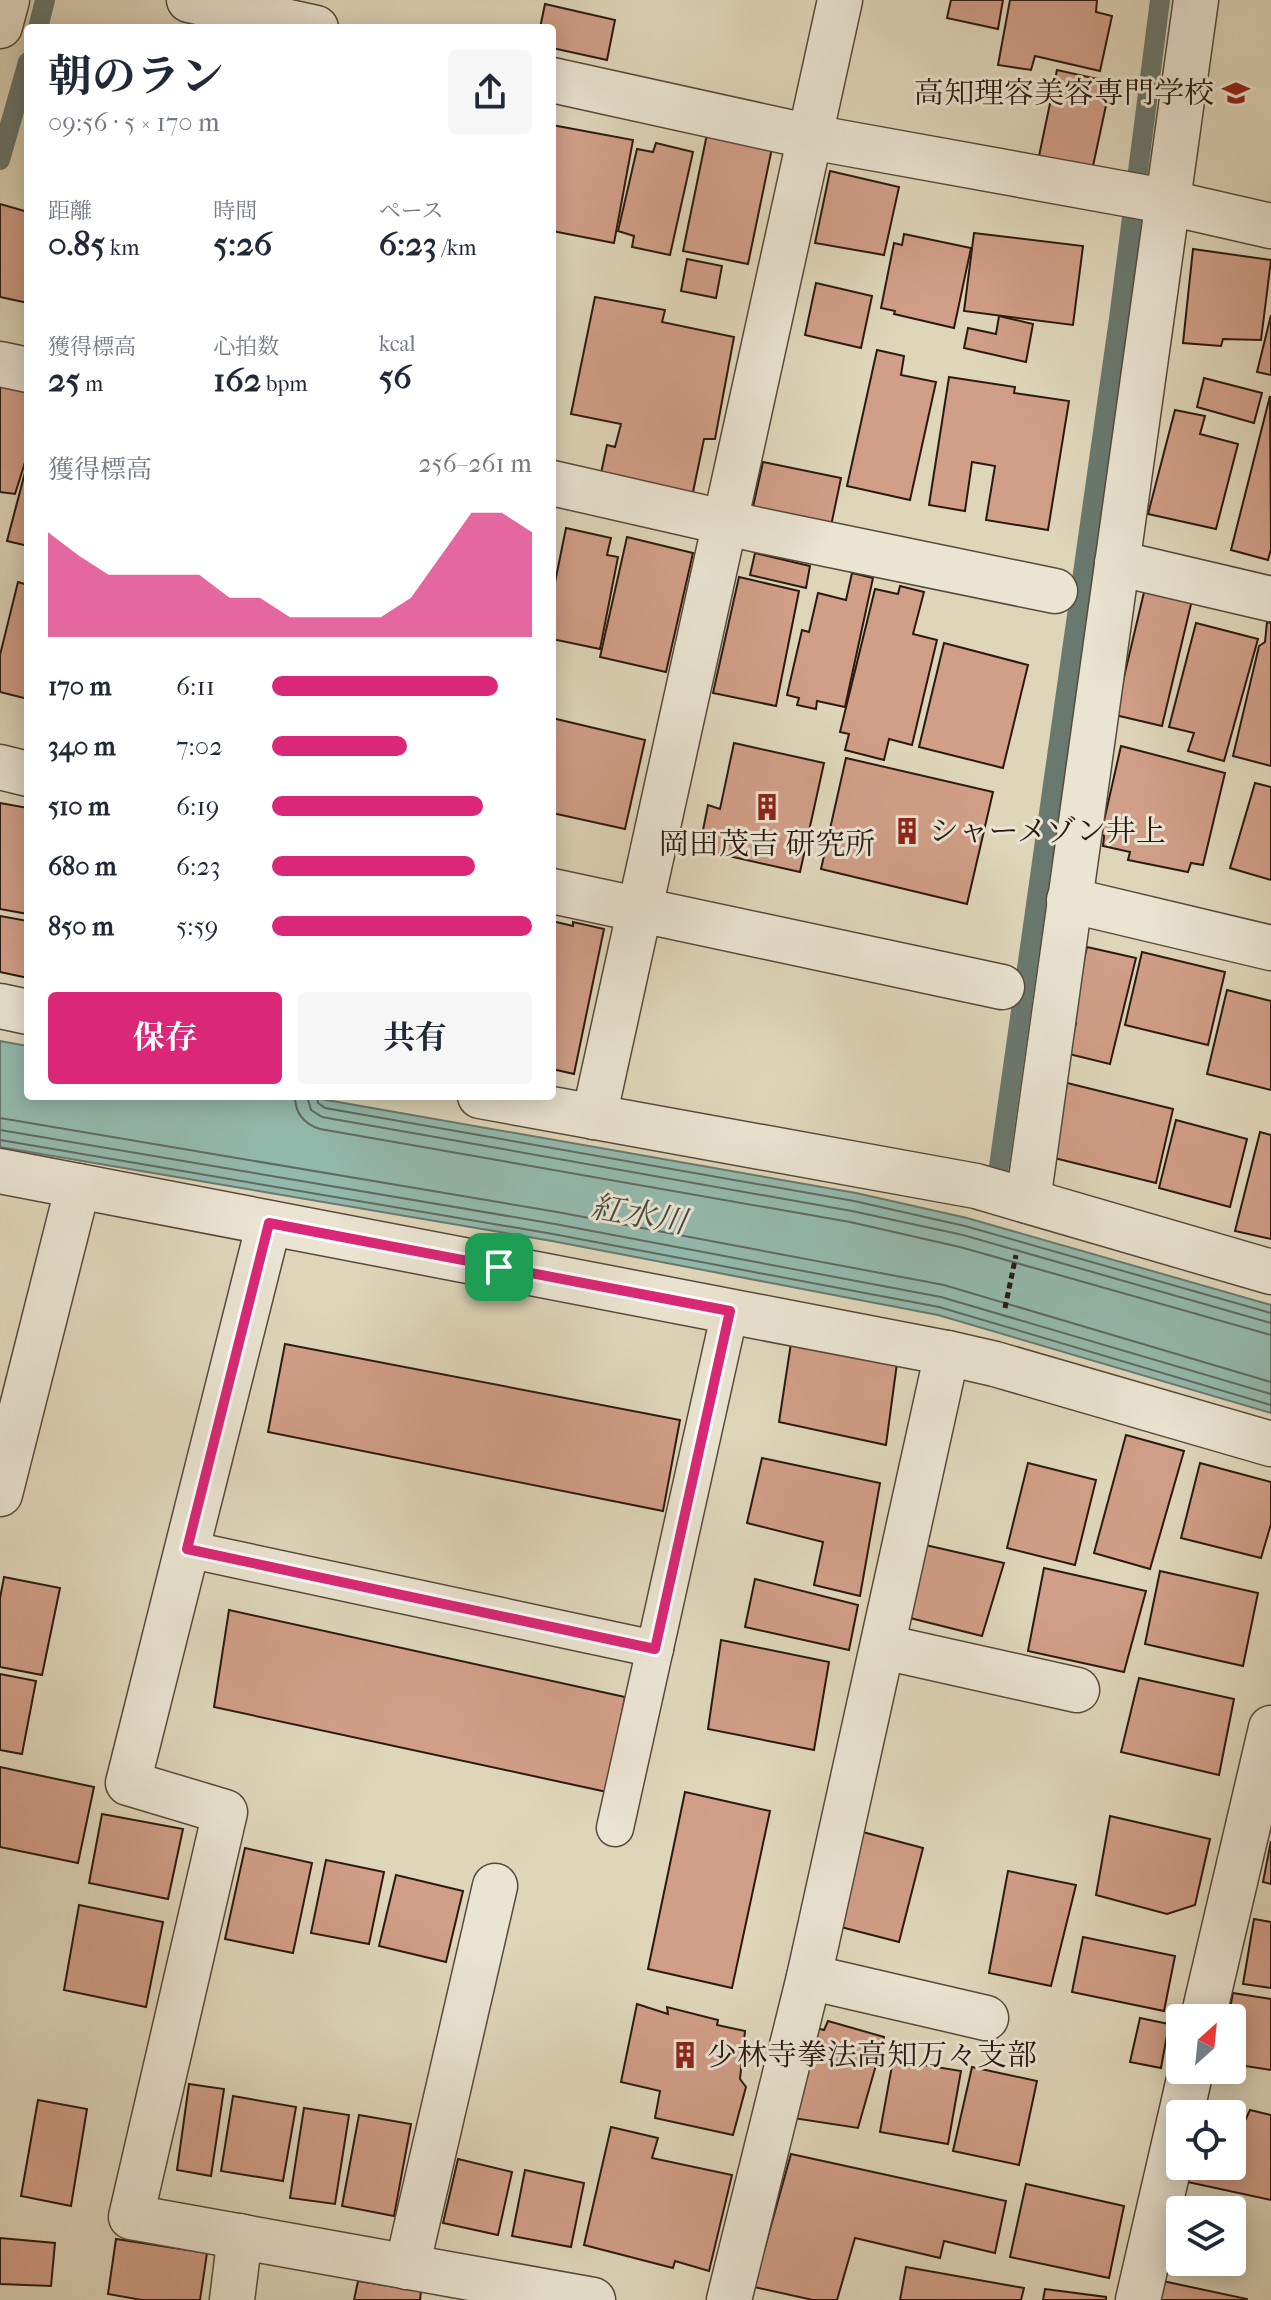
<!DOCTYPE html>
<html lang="ja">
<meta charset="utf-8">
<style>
body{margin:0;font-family:"IM FELL French Canon","Noto Serif JP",serif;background:#f6f6f7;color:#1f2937;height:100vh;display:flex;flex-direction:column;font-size:30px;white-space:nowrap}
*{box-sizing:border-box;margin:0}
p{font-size:26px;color:#747a83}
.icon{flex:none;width:44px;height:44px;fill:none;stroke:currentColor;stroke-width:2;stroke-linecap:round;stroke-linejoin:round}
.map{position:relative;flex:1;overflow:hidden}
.panel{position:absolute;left:24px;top:24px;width:532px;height:1076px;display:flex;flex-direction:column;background:#fff;border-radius:8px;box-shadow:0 4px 20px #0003}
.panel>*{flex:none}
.needle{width:52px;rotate:27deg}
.fabs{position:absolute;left:1166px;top:2004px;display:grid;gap:16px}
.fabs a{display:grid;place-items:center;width:80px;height:80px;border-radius:8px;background:#fff;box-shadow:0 4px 20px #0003;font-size:40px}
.pin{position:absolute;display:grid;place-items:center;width:68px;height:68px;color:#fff;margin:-34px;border-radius:16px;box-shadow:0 4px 12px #0006}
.round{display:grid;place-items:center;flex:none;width:84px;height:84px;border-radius:8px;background:#f6f6f7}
.headline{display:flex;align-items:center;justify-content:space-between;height:136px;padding:0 24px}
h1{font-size:44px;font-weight:700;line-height:60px}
.stats{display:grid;grid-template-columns:repeat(3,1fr);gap:12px;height:136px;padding:8px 24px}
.stats div{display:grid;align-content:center}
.stats b{font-size:34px;font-weight:700}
.stats small{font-size:22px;font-weight:400}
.stats p{font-size:22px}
.chart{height:224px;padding:16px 24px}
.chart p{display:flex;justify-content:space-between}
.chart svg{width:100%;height:144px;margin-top:8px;fill:#db2777;opacity:.7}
.button{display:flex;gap:16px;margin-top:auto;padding:16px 24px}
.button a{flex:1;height:92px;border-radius:8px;background:#db2777;color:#fff;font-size:32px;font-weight:700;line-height:92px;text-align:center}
.button a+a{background:#f6f6f7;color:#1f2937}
ul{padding:0 24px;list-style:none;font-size:26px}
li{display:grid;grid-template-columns:128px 96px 1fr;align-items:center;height:60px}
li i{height:20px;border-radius:10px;background:#db2777}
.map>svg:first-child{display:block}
</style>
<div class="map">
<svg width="1271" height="2300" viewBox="0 0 1271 2300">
<rect width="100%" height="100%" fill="#dfd6ba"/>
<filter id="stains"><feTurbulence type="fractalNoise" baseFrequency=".0025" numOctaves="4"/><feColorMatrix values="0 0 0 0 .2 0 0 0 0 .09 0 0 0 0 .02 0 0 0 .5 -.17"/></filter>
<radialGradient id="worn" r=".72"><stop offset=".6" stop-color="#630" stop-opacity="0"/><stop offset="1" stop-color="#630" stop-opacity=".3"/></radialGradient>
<path fill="#93b9ad" stroke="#69796f" stroke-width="2" d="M 0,1041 L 28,1046 L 28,1096 L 304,1096 L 856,1193 L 967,1218 L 1271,1305 L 1271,1413 L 938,1315 L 552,1241 L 0,1147 Z"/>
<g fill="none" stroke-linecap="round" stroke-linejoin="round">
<g stroke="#5f6a5f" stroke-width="2">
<path d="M 295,1096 C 295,1113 304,1124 320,1129 L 850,1222 L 960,1247 L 1271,1335"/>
<path d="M 307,1096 L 311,1110 L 322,1117 L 852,1211 L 963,1235 L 1271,1323"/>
<path d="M 317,1096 L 318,1103 L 325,1108 L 854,1201 L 965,1226 L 1271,1313"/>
<path d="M 0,1118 L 557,1212 L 944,1285 L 1271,1382"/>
<path d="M 0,1130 L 555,1224 L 941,1297 L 1271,1394"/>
<path d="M 0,1140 L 553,1234 L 939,1307 L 1271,1405"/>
</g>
<g stroke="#69796f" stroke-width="20">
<path d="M 38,28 L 45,0"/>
<path d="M 0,160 L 28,62"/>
<path d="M 998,1173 L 1119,319 L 1160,0"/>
</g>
</g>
<g fill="#d19e87" stroke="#2b1a11" stroke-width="2">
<path d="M 951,0 L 1003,0 L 998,29 L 947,18 Z"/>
<path d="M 1010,0 L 1097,0 L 1096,12 L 1112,16 L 1100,71 L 1035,56 L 1031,70 L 998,65 Z"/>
<path d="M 545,4 L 615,20 L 607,60 L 552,48 L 552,28 L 540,28 Z"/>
<path d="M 1057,70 L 1111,82 L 1093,166 L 1039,156 Z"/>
<path d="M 552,125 L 633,140 L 614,243 L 552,231 Z"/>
<path d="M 707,134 L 772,148 L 748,264 L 683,251 Z"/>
<path d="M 656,143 L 693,152 L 670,255 L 632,247 L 634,236 L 618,231 L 637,149 L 653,152 Z"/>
<path d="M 830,171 L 899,187 L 884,255 L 815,243 Z"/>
<path d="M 0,204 L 28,212 L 28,303 L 0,297 Z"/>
<path d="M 974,233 L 1083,246 L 1073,325 L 964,311 Z"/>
<path d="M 904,234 L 971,248 L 954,328 L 894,314 L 895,311 L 881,308 L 894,243 L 902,245 Z"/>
<path d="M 1193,249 L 1271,260 L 1261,340 L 1223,339 L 1221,346 L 1183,343 Z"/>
<path d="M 687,259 L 722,266 L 716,298 L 681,291 Z"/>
<path d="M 816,283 L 872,296 L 861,348 L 805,335 Z"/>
<path d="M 595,297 L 665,310 L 662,322 L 734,337 L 715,439 L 704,439 L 692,497 L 600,478 L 607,445 L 615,447 L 621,424 L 571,414 Z"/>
<path d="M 1271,315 L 1271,375 L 1257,372 Z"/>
<path d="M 999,316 L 1033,324 L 1026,362 L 964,348 L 968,328 L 996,334 Z"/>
<path d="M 877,350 L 904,356 L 901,375 L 936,382 L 910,500 L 847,486 Z"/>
<path d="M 949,377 L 1015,387 L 1014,393 L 1069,401 L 1048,530 L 986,520 L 995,466 L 972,462 L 965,511 L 929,505 Z"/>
<path d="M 1204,378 L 1262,393 L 1254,423 L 1197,407 Z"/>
<path d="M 0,382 L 28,388 L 28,453 L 15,494 L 0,492 Z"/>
<path d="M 1270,396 L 1271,549 L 1268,560 L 1231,550 Z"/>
<path d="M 1175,410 L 1205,416 L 1200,434 L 1238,444 L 1216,529 L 1148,514 Z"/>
<path d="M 28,461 L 28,546 L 7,541 Z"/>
<path d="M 763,462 L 841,478 L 831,526 L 753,507 Z"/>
<path d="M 566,528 L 611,538 L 607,555 L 618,557 L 600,649 L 552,639 L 552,597 Z"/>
<path d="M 627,537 L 693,553 L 666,672 L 600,657 Z"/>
<path d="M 755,553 L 810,566 L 806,588 L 750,575 Z"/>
<path d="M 852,573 L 873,578 L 845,707 L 817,701 L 816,709 L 797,705 L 799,698 L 787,695 L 802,630 L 809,632 L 818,593 L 846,600 Z"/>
<path d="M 739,577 L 799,591 L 776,706 L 713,693 Z"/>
<path d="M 18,582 L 28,585 L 28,699 L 0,692 L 0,655 Z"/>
<path d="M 900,586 L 924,592 L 913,634 L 937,640 L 912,745 L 889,739 L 884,760 L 845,750 L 849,734 L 840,732 L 875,589 L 898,594 Z"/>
<path d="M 1145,588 L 1192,600 L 1162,726 L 1115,715 Z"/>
<path d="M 1267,622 L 1271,623 L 1271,766 L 1233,756 L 1259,646 L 1265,642 Z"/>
<path d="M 1196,623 L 1258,639 L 1224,761 L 1188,751 L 1194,733 L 1169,727 Z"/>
<path d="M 944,643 L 1028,665 L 1003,768 L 919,747 Z"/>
<path d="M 552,718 L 645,740 L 625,829 L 552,813 Z"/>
<path d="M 734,743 L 824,763 L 800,872 L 711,852 L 714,838 L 702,835 L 708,805 L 720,809 Z"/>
<path d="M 1121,746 L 1225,773 L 1203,865 L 1191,863 L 1188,872 L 1128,860 L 1130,852 L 1103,846 L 1104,836 L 1101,834 Z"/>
<path d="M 846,758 L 993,792 L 967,904 L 821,869 Z"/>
<path d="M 1255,783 L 1271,787 L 1271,880 L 1230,868 Z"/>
<path d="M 0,803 L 28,808 L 28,914 L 0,909 Z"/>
<path d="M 0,916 L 28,921 L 28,978 L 0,972 Z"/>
<path d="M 552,921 L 573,926 L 573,922 L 604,929 L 574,1074 L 552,1069 Z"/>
<path d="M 1087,947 L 1136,958 L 1110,1064 L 1069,1054 L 1076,1023 L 1069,1019 Z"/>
<path d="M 1142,952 L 1225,972 L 1208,1045 L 1125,1025 Z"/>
<path d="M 1227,990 L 1271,1001 L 1271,1090 L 1207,1074 Z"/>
<path d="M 1063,1082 L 1173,1109 L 1156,1183 L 1046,1156 Z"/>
<path d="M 1176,1120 L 1247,1139 L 1230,1207 L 1159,1188 Z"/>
<path d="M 1260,1132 L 1271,1135 L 1271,1239 L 1235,1231 Z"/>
<path d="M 791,1343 L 897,1363 L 886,1445 L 779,1422 Z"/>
<path d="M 285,1344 L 680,1420 L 663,1511 L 268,1432 Z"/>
<path d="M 1126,1435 L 1184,1451 L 1150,1569 L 1094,1553 Z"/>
<path d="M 762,1458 L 880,1483 L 860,1596 L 814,1585 L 823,1542 L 747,1523 Z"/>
<path d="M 1028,1463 L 1096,1480 L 1075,1565 L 1007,1548 Z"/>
<path d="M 1200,1463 L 1271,1482 L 1271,1524 L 1261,1558 L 1181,1538 Z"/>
<path d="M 921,1544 L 1004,1563 L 982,1636 L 902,1616 Z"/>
<path d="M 1044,1568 L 1146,1591 L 1124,1672 L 1028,1651 Z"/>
<path d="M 1160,1571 L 1258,1593 L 1243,1666 L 1145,1644 Z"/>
<path d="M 4,1577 L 60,1588 L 42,1675 L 0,1667 L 0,1598 Z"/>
<path d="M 755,1579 L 858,1605 L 849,1650 L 745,1627 Z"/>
<path d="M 229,1610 L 625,1697 L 607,1792 L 214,1707 Z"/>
<path d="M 721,1640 L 829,1662 L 814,1750 L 708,1729 Z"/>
<path d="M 0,1674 L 36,1681 L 22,1754 L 0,1750 Z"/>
<path d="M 1139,1678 L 1234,1699 L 1219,1775 L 1121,1752 Z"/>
<path d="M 0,1767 L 94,1787 L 78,1863 L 0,1847 Z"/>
<path d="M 685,1792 L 770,1811 L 732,1988 L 648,1969 Z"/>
<path d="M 102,1814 L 183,1829 L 168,1899 L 89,1883 Z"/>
<path d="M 1110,1816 L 1210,1839 L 1195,1905 L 1167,1914 L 1096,1895 Z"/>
<path d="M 859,1831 L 923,1848 L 899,1942 L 837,1926 Z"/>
<path d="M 1271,1841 L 1271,1884 L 1263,1882 Z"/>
<path d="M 245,1848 L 312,1863 L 293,1953 L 225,1939 Z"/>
<path d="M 326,1860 L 384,1872 L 369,1944 L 311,1933 Z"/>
<path d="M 1008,1871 L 1076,1885 L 1051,1986 L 989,1973 Z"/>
<path d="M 396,1875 L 463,1891 L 446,1962 L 379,1946 Z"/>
<path d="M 79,1905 L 163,1922 L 146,2007 L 64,1990 Z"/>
<path d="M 1254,1919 L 1271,1922 L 1271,1988 L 1243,1984 Z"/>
<path d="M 1083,1937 L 1175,1956 L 1164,2011 L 1072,1992 Z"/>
<path d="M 1233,1993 L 1271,1999 L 1271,2070 L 1232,2064 L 1232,2018 L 1228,2018 Z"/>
<path d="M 637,2004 L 668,2014 L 667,2007 L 718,2020 L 717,2025 L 745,2031 L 740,2079 L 746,2087 L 733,2135 L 655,2118 L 660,2091 L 621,2082 Z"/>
<path d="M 1140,2018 L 1169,2024 L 1161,2068 L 1130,2062 Z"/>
<path d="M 828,2021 L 884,2037 L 858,2128 L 793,2118 L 806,2059 L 818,2057 L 823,2043 L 812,2042 L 816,2028 L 824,2030 Z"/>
<path d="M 893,2060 L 961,2071 L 948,2144 L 880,2132 Z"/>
<path d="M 972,2067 L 1037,2081 L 1019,2165 L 953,2151 Z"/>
<path d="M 189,2084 L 224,2089 L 211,2176 L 177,2170 Z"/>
<path d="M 233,2096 L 296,2107 L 283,2181 L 221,2171 Z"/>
<path d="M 38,2100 L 87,2109 L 71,2206 L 21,2196 Z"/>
<path d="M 304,2108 L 349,2115 L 335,2204 L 290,2198 Z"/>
<path d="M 1250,2110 L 1271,2115 L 1271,2200 L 1183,2181 L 1185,2166 L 1232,2166 L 1232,2122 L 1243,2125 Z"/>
<path d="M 359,2115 L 411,2124 L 394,2216 L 342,2206 Z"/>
<path d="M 611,2127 L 658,2138 L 652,2158 L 732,2175 L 709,2271 L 675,2261 L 673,2268 L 584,2245 Z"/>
<path d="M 791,2154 L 1006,2201 L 995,2253 L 944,2241 L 940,2258 L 855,2238 L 837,2300 L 813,2300 L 754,2287 Z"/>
<path d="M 458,2159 L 512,2172 L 498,2235 L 443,2223 Z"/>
<path d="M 525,2170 L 584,2183 L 571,2247 L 512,2236 Z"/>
<path d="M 1026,2184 L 1124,2206 L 1109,2278 L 1010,2257 Z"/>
<path d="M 0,2238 L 55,2243 L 51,2286 L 0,2284 Z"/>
<path d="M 116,2239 L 207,2253 L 200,2300 L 142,2300 L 108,2294 Z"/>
<path d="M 906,2267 L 1024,2288 L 1021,2300 L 900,2300 Z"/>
<path d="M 1158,2280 L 1247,2299 L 1247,2300 L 1152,2300 Z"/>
<path d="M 358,2281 L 421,2291 L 420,2300 L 354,2300 Z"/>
<path d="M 1045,2289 L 1106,2297 L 1106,2300 L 1043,2300 Z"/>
</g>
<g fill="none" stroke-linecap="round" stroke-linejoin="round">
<g stroke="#58493b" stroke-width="39">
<g id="lane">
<path d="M 187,1549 L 655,1649"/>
<path d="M 615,1828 L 730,1311"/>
</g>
</g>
<g stroke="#58493b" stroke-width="47">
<g id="street">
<path d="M 189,0 L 316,28"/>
<path d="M 0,26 L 7,0"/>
<path d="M 552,80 L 811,137 L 1148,198 L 1271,226"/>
<path d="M 0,364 L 28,370"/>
<path d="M 552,483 L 763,531 L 1055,591"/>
<path d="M 1117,563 L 1271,599"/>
<path d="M 0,767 L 28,774"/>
<path d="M 552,891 L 1002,987"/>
<path d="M 1069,900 L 1271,948"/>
<path d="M 0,1006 L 28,1012"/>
<path d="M 480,1096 L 976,1186 L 1271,1272"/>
<path d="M 594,1117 L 840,0"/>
<path d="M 0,1171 L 947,1353 L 995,1364 L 1271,1444"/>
<path d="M 1028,1201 L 1196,0"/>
<path d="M 269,1223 L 128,1783 L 225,1812 L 131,2217 L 593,2300"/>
<path d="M 0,1494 L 78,1186"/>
<path d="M 884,1647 L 1077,1690"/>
<path d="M 809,1977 L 986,2018"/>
<path d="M 1203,2018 L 1271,1728"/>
<path d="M 1181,2114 L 1191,2070"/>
<path d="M 407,2267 L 495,1886"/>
<path d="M 232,2300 L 240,2236"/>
<path d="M 729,2300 L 809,1977 L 947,1353"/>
<path d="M 1138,2300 L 1180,2118"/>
</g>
</g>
<path stroke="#2b1a11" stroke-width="5" stroke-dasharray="6 4" stroke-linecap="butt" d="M 1005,1308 L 1016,1255"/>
<use href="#lane" stroke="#eae4d2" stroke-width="36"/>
<use href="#street" stroke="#eae4d2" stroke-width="44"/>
</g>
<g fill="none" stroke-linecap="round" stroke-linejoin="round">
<g stroke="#fff" stroke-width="16">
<path id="route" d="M 269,1223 L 730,1311 L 655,1649 L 187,1549 Z"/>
</g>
<use href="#route" stroke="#db2777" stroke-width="10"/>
</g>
<defs>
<g id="university-bare" transform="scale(2.16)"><path d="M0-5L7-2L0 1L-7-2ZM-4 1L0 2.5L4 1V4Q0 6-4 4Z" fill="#8f2418" stroke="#eae4d2" stroke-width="2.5" paint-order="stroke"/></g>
<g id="building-bare" transform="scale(2.16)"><path d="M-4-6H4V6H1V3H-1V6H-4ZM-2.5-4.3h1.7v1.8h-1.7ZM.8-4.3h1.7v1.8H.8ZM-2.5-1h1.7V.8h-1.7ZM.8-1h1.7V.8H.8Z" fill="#8f2418" stroke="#eae4d2" stroke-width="2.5" paint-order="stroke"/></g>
</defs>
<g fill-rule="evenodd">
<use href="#university-bare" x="1236" y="93"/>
<use href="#building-bare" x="767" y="807"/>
<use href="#building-bare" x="907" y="831"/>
<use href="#building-bare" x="685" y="2055"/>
</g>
<g text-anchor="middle" stroke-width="6" stroke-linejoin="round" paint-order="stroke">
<g font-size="30" fill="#2b1a11" stroke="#eae4d2" text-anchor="start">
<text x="1214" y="103" text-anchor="end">高知理容美容専門学校</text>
<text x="929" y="841">シャーメゾン井上</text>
<text x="767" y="854" text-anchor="middle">岡田茂吉 研究所</text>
<text x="707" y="2065">少林寺拳法高知万々支部</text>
</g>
<g font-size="32" font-style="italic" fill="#4a4a40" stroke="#eae4d2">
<text transform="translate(639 1214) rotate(10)" y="11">紅水川</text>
</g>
</g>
<rect width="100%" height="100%" filter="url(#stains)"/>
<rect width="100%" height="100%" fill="url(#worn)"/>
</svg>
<div class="fabs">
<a><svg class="needle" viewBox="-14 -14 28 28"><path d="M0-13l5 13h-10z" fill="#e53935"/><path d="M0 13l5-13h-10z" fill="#747a83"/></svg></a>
<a><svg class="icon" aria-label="locate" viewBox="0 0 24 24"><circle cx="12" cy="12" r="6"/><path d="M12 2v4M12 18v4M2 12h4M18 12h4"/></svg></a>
<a><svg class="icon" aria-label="layers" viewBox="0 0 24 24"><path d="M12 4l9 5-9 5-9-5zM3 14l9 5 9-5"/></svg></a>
</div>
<div class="pin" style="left:499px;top:1267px;background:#1e9e55"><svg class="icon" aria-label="arrive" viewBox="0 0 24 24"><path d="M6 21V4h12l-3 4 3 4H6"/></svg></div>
<section class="panel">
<div class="headline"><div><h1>朝のラン</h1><p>09:56 · 5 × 170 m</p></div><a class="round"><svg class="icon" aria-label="share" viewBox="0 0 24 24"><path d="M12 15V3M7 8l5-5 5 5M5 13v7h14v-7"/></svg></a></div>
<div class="stats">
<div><p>距離</p><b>0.85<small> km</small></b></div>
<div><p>時間</p><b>5:26</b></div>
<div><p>ペース</p><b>6:23<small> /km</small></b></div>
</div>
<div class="stats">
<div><p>獲得標高</p><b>25<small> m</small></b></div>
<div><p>心拍数</p><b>162<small> bpm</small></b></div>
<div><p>kcal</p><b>56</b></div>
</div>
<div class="chart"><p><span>獲得標高</span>256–261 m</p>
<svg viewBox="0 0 160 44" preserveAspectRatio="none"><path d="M0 44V12L10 19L20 25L30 25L40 25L50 25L60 32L70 32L80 38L90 38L100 38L110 38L120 32L130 19L140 6L150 6L160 12V44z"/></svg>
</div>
<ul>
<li><b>170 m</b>6:11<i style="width:87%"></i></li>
<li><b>340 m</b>7:02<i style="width:52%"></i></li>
<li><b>510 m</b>6:19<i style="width:81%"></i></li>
<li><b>680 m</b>6:23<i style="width:78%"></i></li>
<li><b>850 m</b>5:59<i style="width:100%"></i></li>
</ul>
<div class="button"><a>保存</a><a>共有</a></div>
</section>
</div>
